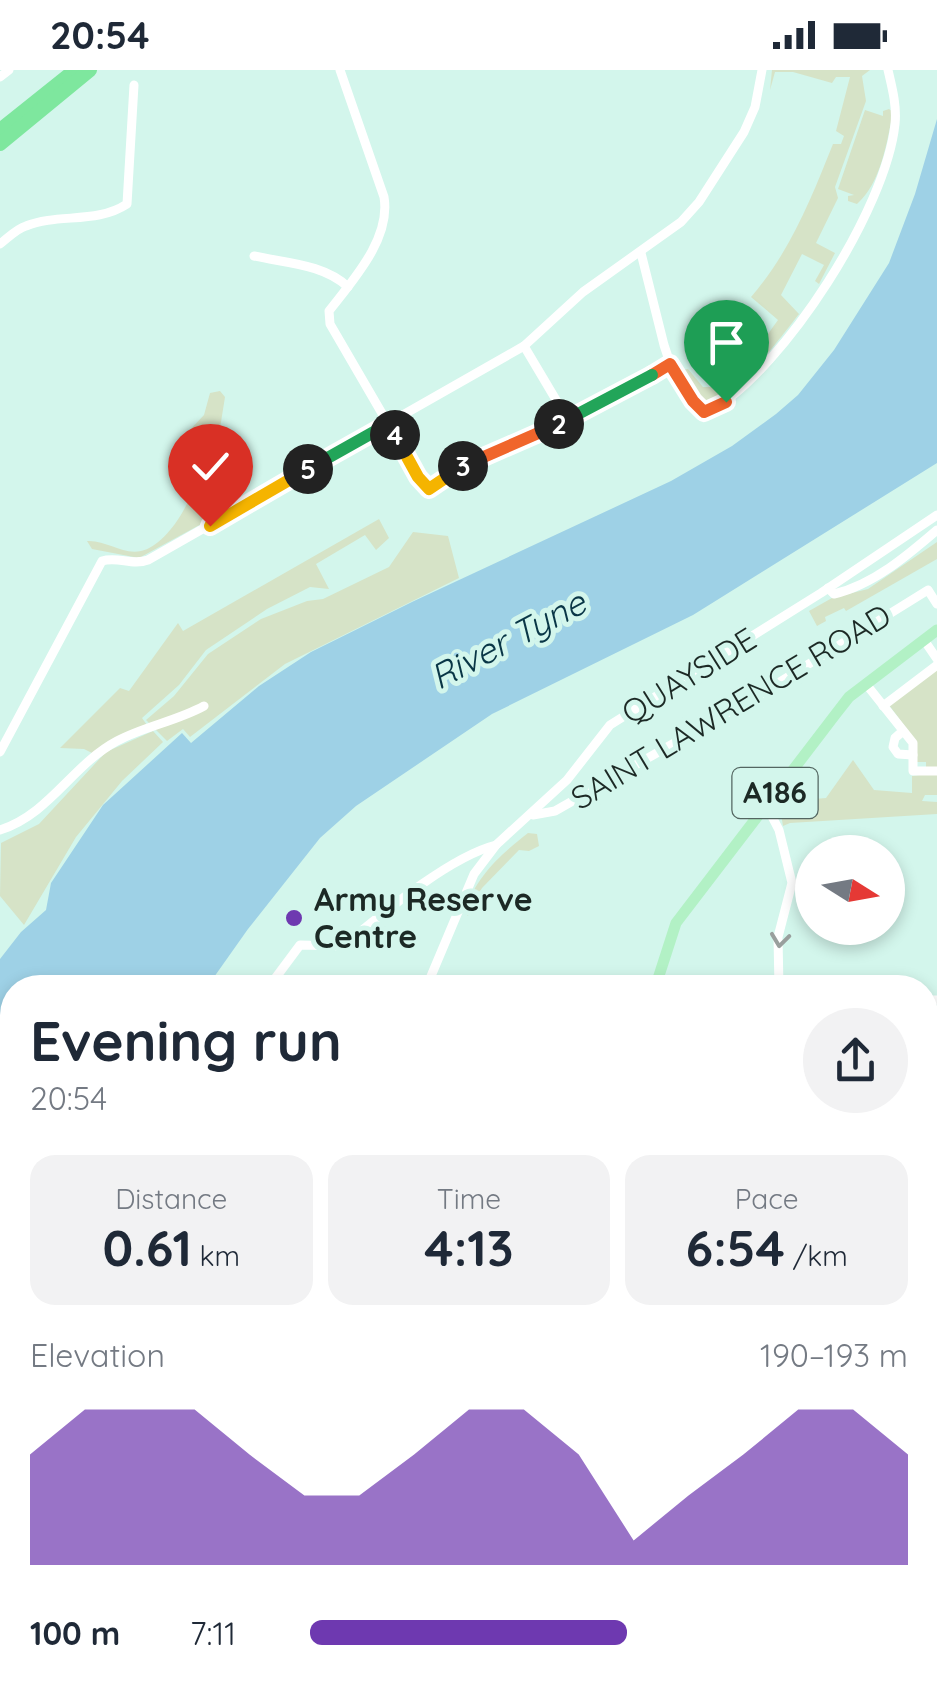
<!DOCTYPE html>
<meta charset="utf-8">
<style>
body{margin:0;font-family:Quicksand,sans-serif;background:#f2f2f3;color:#1f2937;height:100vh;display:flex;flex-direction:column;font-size:38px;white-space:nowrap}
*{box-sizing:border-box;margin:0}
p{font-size:32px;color:#747a83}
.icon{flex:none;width:55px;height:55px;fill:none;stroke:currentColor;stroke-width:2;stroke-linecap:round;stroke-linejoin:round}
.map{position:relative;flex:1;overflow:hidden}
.details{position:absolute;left:0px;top:905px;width:938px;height:715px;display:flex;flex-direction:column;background:#fff;border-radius:40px 40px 0 0;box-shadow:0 5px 15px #0003}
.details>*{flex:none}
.needle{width:65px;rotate:101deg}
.buttons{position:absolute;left:795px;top:765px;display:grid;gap:20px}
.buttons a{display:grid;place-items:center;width:110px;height:110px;border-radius:50%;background:#fff;box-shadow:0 5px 15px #0003;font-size:50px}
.pin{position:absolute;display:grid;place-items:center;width:85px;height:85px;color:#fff;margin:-102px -42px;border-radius:50% 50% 50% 0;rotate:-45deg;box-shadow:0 0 10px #0007}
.pin .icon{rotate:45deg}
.km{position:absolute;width:50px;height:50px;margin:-25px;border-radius:50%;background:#222;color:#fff;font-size:28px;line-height:50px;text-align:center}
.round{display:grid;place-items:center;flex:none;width:105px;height:105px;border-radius:52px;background:#f2f2f3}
.overview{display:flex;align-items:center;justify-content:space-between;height:170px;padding:0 30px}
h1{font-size:55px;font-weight:800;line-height:75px}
.stats{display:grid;grid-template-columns:repeat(3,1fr);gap:15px;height:170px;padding:10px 30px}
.stats div{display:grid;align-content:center;border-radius:25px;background:#f2f2f3;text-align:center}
.stats b{font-size:50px;font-weight:800}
.stats small{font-size:28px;font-weight:400}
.stats p{font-size:28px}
.chart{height:280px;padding:20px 30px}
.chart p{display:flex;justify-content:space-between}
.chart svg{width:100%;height:180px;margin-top:10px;fill:#6e39b0;opacity:.7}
ul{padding:0 30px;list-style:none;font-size:32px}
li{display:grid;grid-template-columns:160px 120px 1fr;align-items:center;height:75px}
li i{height:25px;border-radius:12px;background:#6e39b0}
.status{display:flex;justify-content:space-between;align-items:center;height:70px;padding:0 50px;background:#fff;direction:ltr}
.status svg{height:28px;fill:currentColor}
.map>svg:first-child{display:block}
</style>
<div class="status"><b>20:54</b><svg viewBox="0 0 49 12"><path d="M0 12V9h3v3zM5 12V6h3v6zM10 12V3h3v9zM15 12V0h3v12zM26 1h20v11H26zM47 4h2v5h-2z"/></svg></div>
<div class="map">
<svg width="937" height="1620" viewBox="0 0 937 1620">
<rect width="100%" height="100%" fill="#d3f6ec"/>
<g fill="#d6e3c7">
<path d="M 772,0 L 870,0 L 862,6 L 866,31 L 835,117 L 838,128 L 816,173 L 835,183 L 819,214 L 815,211 L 824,195 L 802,184 L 781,225 L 799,244 C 783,264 732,335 705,330 C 693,328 686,310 680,300 L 688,299 L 703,317 L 712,317 L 755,282 L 778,250 L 751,227 C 790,182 811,129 833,74 L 841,74 L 844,66 L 836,61 L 850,7 L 836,7 L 832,13 L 793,2 L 775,2 L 770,20 Z"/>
<path d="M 889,39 L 893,42 C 887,72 881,113 857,134 L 848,131 L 848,126 L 854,125 L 838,119 L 865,40 L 883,46 L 883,41 Z"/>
<path d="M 220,321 L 225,327 L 205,452 L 139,488 L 92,479 L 87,471 C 107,470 122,485 141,481 C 172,475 209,406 197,376 C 196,375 187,366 186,364 L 204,345 L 210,323 Z"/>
<path d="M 379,449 L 389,468 L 376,480 L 365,465 L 316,494 L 329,519 L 310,517 L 267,539 L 206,580 L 179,615 L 142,648 L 147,655 L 92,683 L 84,679 L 60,678 L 120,618 L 129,621 L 178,553 L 183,561 Z"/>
<path d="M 413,462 L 448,466 L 459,508 L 285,594 L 190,667 L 183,659 L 167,671 L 146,650 L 174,626 L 208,584 L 261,549 L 307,531 L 323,529 L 389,497 Z"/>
<path d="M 937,472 L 937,489 L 846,541 L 844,538 L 825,547 L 826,551 L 817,556 L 809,541 L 832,528 L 868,519 Z"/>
<path d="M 937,599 L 937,725 L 925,725 L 922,731 L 937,732 L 937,744 L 790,753 L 783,756 L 779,732 L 826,728 L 853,690 L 874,720 L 912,723 L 912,706 L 926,704 L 926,692 L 916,692 L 915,670 L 889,635 Z"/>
<path d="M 153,661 L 163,672 L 122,711 L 76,767 L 24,855 L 0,826 L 1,773 L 39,754 L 106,682 Z"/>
<path d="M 528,763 L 537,764 L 539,776 L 529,781 L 519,780 L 482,818 L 468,846 L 463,842 C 479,805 496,788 528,763 Z"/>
<path d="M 925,1544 L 937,1546 L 937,1591 L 925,1592 Z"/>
<path d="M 100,1608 L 121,1608 L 113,1620 L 68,1620 L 76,1612 L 96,1613 Z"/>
<path d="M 318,1608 L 720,1608 L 717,1620 L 319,1620 Z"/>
</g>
<path fill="#9ed1e6" d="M 937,49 L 937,393 L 693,545 L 492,644 L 356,736 L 320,768 L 248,859 L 207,917 L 12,918 L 12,1608 L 54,1608 L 47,1620 L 0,1620 L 0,889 L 21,862 L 46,840 L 51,813 L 103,735 L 182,663 L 191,673 L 259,616 L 311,582 L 414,531 L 671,411 L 732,376 L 776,344 L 798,325 L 834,280 L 889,193 L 915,124 Z"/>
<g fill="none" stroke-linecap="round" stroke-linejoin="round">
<g stroke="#fff" stroke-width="9">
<path d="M 340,0 L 384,127 C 391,168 354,209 329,241 L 330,254 L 419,407 L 429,419 L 446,405 L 588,341 L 670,293"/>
<path d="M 0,7 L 9,0"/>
<path d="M 0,174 C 8,168 16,159 26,156 C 58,143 97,154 127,134 L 134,15"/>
<path d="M 641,183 L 664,275 L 670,293 L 698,339 L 711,341 C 785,297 886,139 895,54 C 897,36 892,17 888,0"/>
<path d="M 254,186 C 285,193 324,194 348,217"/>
<path d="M 524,276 L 568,350"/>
<path d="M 828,518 L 834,524 C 873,515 908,485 937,460"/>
<path d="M 924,570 L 937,589"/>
<path d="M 866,614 L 913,673 L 913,701 L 937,701"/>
<path d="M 883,636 L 937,595"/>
<path d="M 903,661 L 895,668 L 893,677 L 898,684 L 913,685"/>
<path d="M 0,682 L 102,491 C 118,486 132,496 148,490 L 524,276 L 583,222 L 681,152 L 699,132 L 744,62 L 755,37 L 762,0"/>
<path d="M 766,735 L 779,760 L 792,813 L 778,867 L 779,918"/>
<path d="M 533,745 L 555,741 L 762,623 L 928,520 L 937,534"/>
<path d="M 0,760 C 50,744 72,695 117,671 C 145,656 177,651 204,636"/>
<path d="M 268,918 L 300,875 L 343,876 C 382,844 449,787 496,775"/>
<path d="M 426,918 L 474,804 L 496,775 L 567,710 L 610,655 L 821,523 L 937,445"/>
<path d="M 925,930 L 937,930"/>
<path d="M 925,957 L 937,955"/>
<path d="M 925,1073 L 937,1072"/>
<path d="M 925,1138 L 937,1143"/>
<path d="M 925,1240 L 937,1208"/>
<path d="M 925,1280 L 937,1280"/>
<path d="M 925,1361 L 937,1364"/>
</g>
<g stroke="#b2f1c5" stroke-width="11">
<path d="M 655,918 L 676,853 L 835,645 L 849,627 L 937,560"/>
<path d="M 925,1599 L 937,1598"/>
<path d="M 294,1620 L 306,1620"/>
<path d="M 741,1620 L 802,1611 L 813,1615 L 819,1608"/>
</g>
<g stroke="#7ee79e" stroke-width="14">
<path d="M 0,60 L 75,0"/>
<path d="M 0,74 L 90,0"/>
</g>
</g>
<defs><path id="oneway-chevron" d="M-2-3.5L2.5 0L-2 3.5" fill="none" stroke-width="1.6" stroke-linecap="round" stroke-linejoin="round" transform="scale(2.5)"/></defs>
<use stroke="#999f9d" href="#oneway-chevron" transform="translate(780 870) rotate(97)"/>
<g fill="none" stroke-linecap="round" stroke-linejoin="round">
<g stroke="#fff" stroke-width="20">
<path id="split-1" d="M 652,305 L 670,294 L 693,331 L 704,342 L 726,332"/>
</g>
<g stroke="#fff" stroke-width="20">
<path id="split-2" d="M 559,354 L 652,305"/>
</g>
<g stroke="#fff" stroke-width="20">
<path id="split-3" d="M 463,396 L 559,354"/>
</g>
<g stroke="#fff" stroke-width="20">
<path id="split-4" d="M 395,365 L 418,407 L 429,419 L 463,396"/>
</g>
<g stroke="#fff" stroke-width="20">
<path id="split-5" d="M 308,399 L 388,354 L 395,365"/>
</g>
<g stroke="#fff" stroke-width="20">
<path id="split-6" d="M 210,456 L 308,399"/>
</g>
<use href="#split-1" stroke="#f0652b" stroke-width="12"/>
<use href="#split-2" stroke="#22a559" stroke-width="12"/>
<use href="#split-3" stroke="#f0652b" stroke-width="12"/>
<use href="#split-4" stroke="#f5b400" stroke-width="12"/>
<use href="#split-5" stroke="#22a559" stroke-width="12"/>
<use href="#split-6" stroke="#f5b400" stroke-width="12"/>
</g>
<circle fill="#6e39b0" stroke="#d3f6ec" stroke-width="4" cx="294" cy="848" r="10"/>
<g text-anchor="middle" stroke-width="10" stroke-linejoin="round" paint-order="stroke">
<rect fill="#d3f6ec" stroke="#536661" stroke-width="2.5" x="732.5" y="698" width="85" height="50" rx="8"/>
<g font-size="30" font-weight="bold" fill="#1c2925">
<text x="775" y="733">A186</text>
</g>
<g font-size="32" fill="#1c2925" stroke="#d3f6ec">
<text transform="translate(689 606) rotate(-32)" y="11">QUAYSIDE</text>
<text transform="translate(731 637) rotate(-31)" y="11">SAINT LAWRENCE ROAD</text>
</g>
<g font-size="32" font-weight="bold" fill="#1c2925" stroke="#d3f6ec" text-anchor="start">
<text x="314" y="841">Army Reserve<tspan x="314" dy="37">Centre</tspan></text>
</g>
<g font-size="35" font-style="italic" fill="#093646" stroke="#d3f6ec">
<text transform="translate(508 570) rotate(-28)" y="12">River Tyne</text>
</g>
</g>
</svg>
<div class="buttons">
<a><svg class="needle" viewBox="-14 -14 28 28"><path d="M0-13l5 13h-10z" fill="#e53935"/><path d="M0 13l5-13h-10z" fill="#747a83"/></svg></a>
</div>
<div class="pin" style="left:726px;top:332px;background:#1e9e55"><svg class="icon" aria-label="arrive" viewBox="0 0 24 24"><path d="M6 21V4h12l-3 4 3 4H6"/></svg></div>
<div class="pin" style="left:210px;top:456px;background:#d93025"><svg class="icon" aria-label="check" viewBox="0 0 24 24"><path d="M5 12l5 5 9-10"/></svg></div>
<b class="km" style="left:559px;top:354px">2</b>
<b class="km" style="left:463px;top:396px">3</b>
<b class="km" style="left:395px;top:365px">4</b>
<b class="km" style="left:308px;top:399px">5</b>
<section class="details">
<div class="overview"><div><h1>Evening run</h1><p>20:54</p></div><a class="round"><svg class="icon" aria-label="share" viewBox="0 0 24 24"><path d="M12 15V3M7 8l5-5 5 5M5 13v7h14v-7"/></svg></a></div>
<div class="stats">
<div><p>Distance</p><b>0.61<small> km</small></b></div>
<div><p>Time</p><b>4:13</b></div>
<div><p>Pace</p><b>6:54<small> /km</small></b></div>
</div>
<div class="chart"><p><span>Elevation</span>190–193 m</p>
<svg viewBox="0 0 160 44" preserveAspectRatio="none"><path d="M0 44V17L10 6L20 6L30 6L40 17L50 27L60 27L70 17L80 6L90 6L100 17L110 38L120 27L130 17L140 6L150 6L160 17V44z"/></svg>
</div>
<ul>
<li><b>100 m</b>7:11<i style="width:53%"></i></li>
</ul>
</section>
</div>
